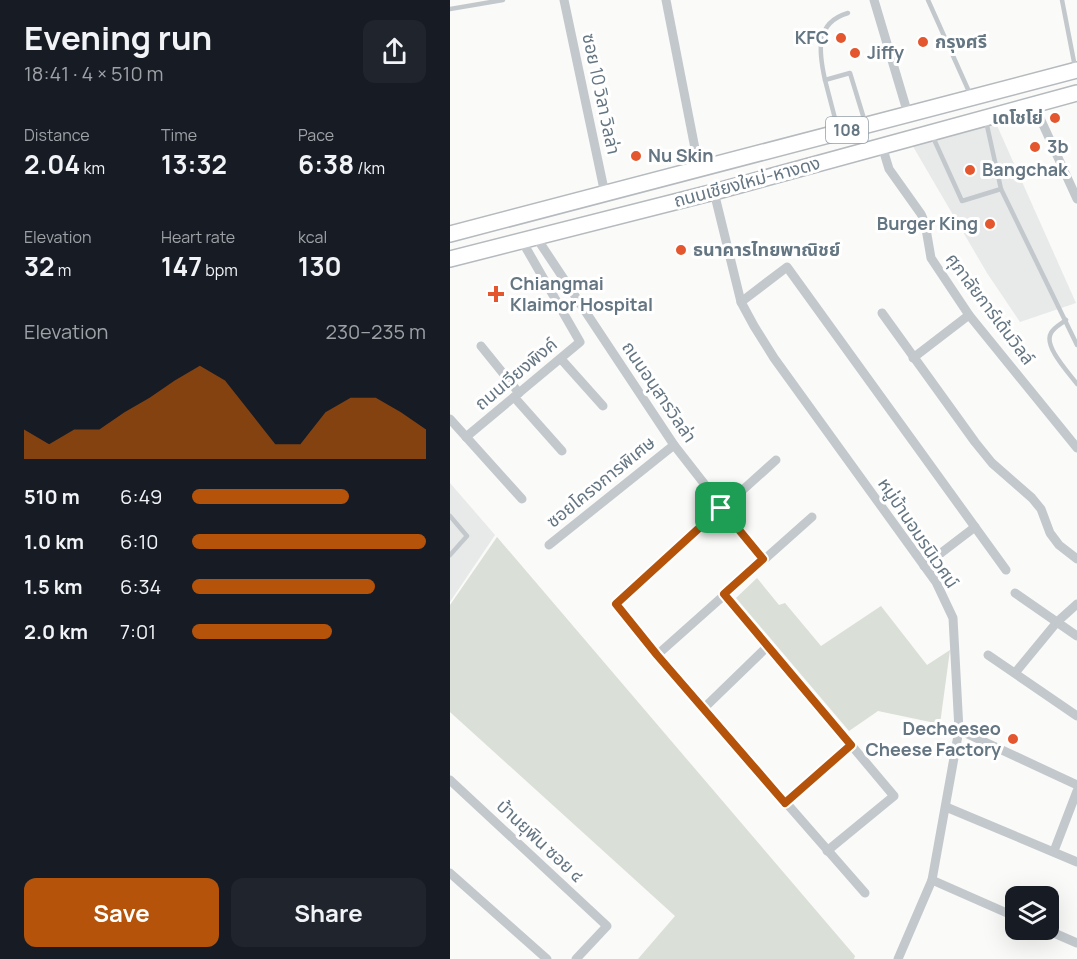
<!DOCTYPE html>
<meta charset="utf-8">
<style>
body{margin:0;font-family:Manrope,"Noto Sans Thai",sans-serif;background:#20242c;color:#f1f3f6;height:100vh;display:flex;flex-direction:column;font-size:22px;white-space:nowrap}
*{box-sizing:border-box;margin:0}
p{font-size:20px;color:#9ea1a6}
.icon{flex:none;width:33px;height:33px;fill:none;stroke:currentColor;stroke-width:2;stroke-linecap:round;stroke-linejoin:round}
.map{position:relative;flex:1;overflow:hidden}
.sheet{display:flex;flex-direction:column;background:#171b24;width:450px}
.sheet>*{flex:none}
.buttons{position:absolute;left:555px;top:886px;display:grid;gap:12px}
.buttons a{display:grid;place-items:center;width:54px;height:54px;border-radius:12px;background:#171b24;box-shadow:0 6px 24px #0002;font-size:30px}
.pin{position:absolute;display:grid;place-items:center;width:51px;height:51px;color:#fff;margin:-26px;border-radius:12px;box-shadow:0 3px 9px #0006}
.round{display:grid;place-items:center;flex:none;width:63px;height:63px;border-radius:12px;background:#20242c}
.head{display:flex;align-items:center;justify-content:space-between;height:102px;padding:0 24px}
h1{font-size:33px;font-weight:700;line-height:45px}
.metrics{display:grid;grid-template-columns:repeat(3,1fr);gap:9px;height:102px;padding:6px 24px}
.metrics div{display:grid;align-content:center}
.metrics b{font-size:26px;font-weight:700}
.metrics small{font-size:16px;font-weight:400}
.metrics p{font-size:16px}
.chart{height:168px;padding:12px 24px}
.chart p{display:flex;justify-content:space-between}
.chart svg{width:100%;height:108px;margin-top:6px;fill:#b45309;opacity:.7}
.primary-button{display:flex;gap:12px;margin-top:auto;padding:12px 24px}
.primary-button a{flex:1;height:69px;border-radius:12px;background:#b45309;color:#fff;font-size:24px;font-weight:700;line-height:69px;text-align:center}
.primary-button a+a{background:#20242c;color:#f1f3f6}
ul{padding:0 24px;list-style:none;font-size:20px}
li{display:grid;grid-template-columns:96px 72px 1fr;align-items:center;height:45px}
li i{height:15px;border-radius:8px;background:#b45309}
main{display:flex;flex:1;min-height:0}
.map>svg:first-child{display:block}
</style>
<main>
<section class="sheet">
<div class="head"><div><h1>Evening run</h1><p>18:41 · 4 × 510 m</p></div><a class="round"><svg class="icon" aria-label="share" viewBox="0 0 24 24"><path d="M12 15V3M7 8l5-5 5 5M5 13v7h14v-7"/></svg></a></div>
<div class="metrics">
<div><p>Distance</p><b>2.04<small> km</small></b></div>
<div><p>Time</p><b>13:32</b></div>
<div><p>Pace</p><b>6:38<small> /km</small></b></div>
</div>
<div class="metrics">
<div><p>Elevation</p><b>32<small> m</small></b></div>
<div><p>Heart rate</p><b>147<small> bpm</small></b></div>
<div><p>kcal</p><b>130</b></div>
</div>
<div class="chart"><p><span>Elevation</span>230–235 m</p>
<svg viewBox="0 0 160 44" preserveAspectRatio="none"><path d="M0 44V32L10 38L20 32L30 32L40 25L50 19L60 12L70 6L80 12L90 25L100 38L110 38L120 25L130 19L140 19L150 25L160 32V44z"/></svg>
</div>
<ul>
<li><b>510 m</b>6:49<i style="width:67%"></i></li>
<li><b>1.0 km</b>6:10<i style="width:100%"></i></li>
<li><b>1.5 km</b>6:34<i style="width:78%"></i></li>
<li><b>2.0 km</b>7:01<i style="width:60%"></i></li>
</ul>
<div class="primary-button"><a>Save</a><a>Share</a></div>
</section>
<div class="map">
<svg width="627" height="959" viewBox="0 0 627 959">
<rect width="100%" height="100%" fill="#fafaf8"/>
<g fill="#e8e9e9">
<path d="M 545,121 L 626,303 L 570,322 L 537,273 L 461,143 Z"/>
<path d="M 0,483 L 45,535 L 0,602 Z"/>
</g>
<g fill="#dadfd7">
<path d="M 47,537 L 405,956 L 404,959 L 188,959 L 225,916 L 0,712 L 0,605 Z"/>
<path d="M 307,578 L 329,605 L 335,603 L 371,646 L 431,606 L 477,665 L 500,650 L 490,724 L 428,711 L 399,731 L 286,598 Z"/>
</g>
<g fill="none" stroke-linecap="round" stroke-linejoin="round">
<g stroke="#b5babe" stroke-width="18">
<g id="primary">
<path d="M 0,234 L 627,70"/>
<path d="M 0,259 L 264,192 L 627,93"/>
</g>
</g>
<g stroke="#c3c8cc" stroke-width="4.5">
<path d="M 478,0 L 521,96"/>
<path d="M 612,0 L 625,67"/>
<path d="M 0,9 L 53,0"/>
<path d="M 375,80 C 369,53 364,23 398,13"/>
<path d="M 388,130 L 375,80 L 400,73 L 415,122"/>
<path d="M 482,135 L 512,201 L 551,189 L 536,121"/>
<path d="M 551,189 L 627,345"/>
<path d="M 616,320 C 611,324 604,327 601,333 C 593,346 619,373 627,384"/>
<path d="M 0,516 L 17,536 L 0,555"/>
</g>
<g stroke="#c3c8cc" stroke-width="9">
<path d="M 114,0 L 155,194"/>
<path d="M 216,0 L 249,169"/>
<path d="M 424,0 L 458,114"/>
<path d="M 584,105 L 627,199"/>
<path d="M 432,146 L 439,169 L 471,214 L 475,223 L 481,258 L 519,315 L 627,448"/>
<path d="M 264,192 L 291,302 L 304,326 L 324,358 L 486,582 L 503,618 L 509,730 L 482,880 L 448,959"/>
<path d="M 86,237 L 224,445 L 313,559"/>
<path d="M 291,302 L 337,267 L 556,570"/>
<path d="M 432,313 L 525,442 L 542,463 L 582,498 L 591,509 L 600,533 L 609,545 L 627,559"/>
<path d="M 31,346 L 69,393"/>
<path d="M 463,358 L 519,315"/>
<path d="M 111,359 L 153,406"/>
<path d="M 64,397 L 112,451"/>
<path d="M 0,419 L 72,499"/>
<path d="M 16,437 L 130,342 L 72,241"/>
<path d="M 326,460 L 166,604 L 207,655 L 415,893"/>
<path d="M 99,545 L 224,445"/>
<path d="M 474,566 L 525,527"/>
<path d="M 565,593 L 627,636"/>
<path d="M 274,594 L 444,796 L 377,851"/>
<path d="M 207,655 L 362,517"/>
<path d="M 538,655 L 627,716"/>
<path d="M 565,673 L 607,622 L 627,604"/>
<path d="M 253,709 L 318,646"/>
<path d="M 509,730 L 627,785"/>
<path d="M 0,780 L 157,926 L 126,959"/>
<path d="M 335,803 L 401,745"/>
<path d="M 496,807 L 627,862"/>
<path d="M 604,851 L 627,791"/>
<path d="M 0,873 L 97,959"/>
<path d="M 482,880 L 566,917"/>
<path d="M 597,930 L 627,943"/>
</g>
<use href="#primary" stroke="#fff" stroke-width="15"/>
</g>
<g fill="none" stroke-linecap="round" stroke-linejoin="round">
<g stroke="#fff" stroke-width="12">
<path id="route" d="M 271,508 L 313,559 L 274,594 L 401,745 L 335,803 L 207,655 L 166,604 Z"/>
</g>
<use href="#route" stroke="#b45309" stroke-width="8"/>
</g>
<g fill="#e4572e" stroke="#fff" stroke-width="2">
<circle cx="391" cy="38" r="6"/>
<circle cx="473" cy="42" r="6"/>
<circle cx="405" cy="53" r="6"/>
<circle cx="605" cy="118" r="6"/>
<circle cx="585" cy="147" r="6"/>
<circle cx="186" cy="156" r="6"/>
<circle cx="520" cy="170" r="6"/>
<circle cx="540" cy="224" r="6"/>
<circle cx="231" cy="250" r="6"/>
<path d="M43 285h6v6h6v6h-6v6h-6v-6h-6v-6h6z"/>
<circle cx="563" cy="739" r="6"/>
</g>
<g text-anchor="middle" stroke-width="6" stroke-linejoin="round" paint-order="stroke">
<rect fill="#fff" stroke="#939fa8" stroke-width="1.5" x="376" y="117" width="42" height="26" rx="4.5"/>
<g font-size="16" font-weight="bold" fill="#657683">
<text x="397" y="136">108</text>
</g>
<g font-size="18" font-weight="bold" fill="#657683" stroke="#fff" text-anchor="start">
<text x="379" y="44" text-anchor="end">KFC</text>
<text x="485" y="48">กรุงศรี</text>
<text x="417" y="59">Jiffy</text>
<text x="593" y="124" text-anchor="end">เดโชโย่</text>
<text x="597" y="153">3b</text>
<text x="198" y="162">Nu Skin</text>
<text x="532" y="176">Bangchak</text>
<text x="528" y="230" text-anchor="end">Burger King</text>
<text x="243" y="256">ธนาคารไทยพาณิชย์</text>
<text x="60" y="290">Chiangmai<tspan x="60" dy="21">Klaimor Hospital</tspan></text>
<text x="551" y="735" text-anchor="end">Decheeseo<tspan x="551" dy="21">Cheese Factory</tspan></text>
</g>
<g font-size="18" fill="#657683" stroke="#fff">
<text transform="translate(151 94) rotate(78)" y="6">ซอย 10 วิลา วิลล่า</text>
<text transform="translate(297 182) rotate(-15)" y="6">ถนนเชียงใหม่-หางดง</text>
<text transform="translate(540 309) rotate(53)" y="6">ศุภาลัยการ์เด้นวิลล์</text>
<text transform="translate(66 374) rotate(-40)" y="6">ถนนเวียงพิงค์</text>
<text transform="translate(209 392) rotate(56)" y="6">ถนนอนุสารวิลล่า</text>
<text transform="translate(151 482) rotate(-39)" y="6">ซอยโครงการพิเศษ</text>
<text transform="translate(468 533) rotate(56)" y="6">หมู่บ้านอมรนิเวศน์</text>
<text transform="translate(90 841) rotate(43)" y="6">บ้านยุพิน ซอย ๔</text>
</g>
</g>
</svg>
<div class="buttons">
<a><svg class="icon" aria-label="layers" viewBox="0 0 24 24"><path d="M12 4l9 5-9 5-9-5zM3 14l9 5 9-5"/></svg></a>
</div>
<div class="pin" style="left:271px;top:508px;background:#1e9e55"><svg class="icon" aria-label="arrive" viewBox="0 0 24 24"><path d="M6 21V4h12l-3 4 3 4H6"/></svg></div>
</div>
</main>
